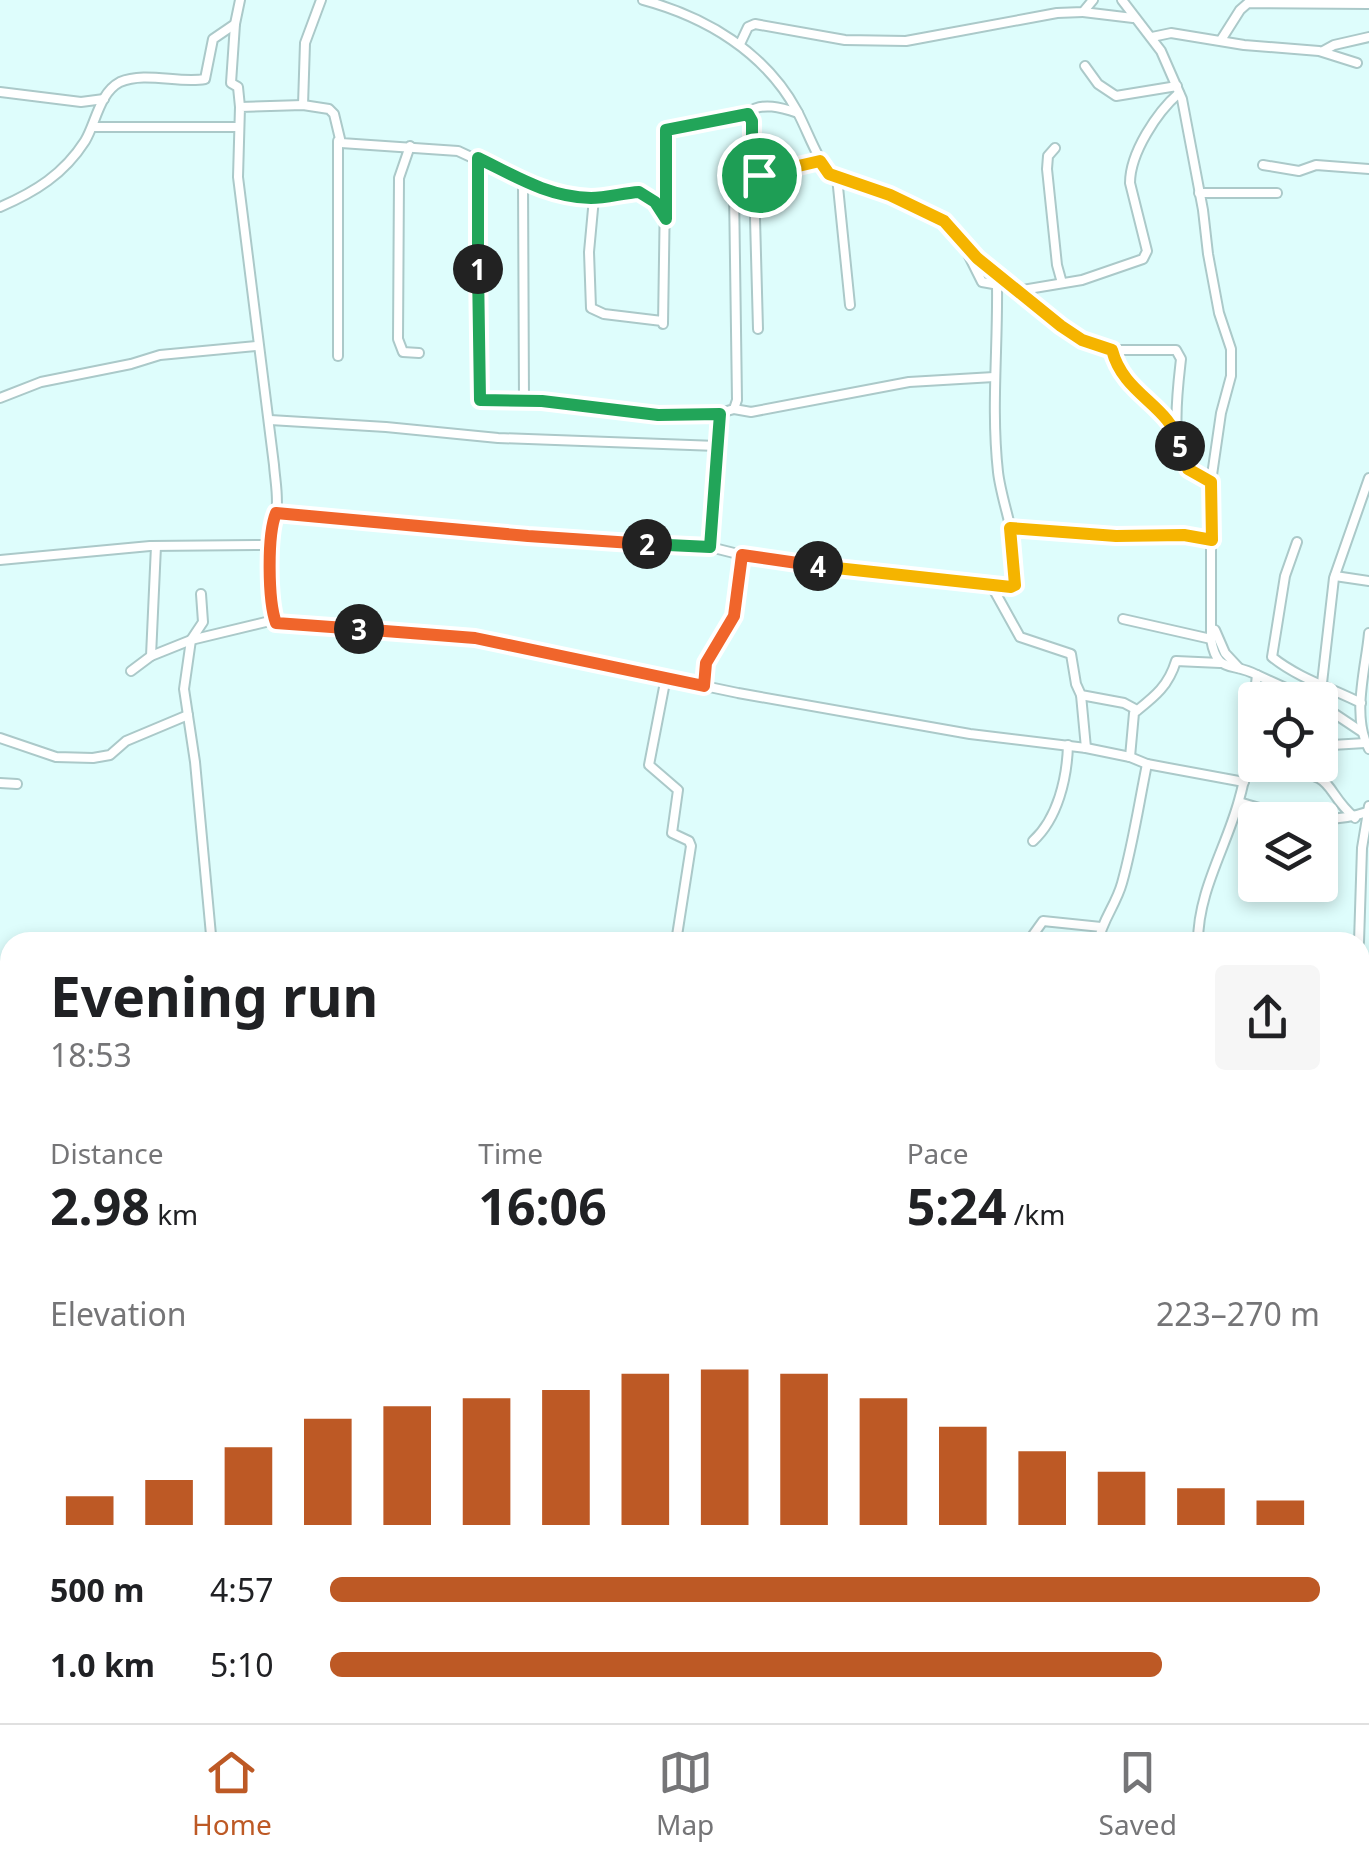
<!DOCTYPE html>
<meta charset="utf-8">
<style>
body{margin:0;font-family:"Noto Sans",sans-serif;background:#f6f6f6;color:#202124;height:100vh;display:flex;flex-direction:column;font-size:38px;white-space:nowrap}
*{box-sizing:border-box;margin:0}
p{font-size:32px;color:#757577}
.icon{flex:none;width:55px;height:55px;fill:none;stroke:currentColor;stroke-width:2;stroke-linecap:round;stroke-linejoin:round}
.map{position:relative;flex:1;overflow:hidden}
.side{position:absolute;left:0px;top:932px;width:1370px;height:792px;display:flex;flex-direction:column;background:#fff;border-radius:30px 30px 0 0;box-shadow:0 5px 15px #0003}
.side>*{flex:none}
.buttons{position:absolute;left:1238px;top:682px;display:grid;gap:20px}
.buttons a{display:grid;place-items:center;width:100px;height:100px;border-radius:10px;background:#fff;box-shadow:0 5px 15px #0003;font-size:50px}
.pin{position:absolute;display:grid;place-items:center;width:85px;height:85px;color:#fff;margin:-42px;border:5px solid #fff;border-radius:50%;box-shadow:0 2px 10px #0007}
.km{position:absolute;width:50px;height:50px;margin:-25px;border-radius:50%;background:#222;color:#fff;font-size:28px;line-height:50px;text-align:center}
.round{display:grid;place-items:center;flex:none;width:105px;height:105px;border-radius:10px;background:#f6f6f6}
.head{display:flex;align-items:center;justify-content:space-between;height:170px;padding:0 50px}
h1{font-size:55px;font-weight:700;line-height:75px}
.figures{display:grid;grid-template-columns:repeat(3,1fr);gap:15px;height:170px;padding:10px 50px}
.figures div{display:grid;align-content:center}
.figures b{font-size:50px;font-weight:700}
.figures small{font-size:28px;font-weight:400}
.figures p{font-size:28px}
.chart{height:280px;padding:20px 50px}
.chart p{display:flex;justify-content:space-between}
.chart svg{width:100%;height:180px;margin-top:10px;stroke:#bd5925;stroke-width:6}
ul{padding:0 50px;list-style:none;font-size:32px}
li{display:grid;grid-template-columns:160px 120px 1fr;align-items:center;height:75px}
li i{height:25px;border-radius:12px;background:#bd5925}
.dock{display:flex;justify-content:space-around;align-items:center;height:140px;border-top:2px solid #e0e0e0;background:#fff;font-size:28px;color:#757577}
.dock a{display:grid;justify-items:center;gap:5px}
.dock .current{color:#bd5925}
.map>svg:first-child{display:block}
</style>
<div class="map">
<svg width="1369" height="1723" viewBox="0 0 1369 1723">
<rect width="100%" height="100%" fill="#defdfc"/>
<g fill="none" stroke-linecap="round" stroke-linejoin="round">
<g stroke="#abc9c9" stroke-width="12">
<g id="street">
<path d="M 643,0 C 706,17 765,52 797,111 C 808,132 815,154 829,174 L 889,195 L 944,221 L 977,258 L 1082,339 L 1112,350 L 1176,350 L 1181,359 C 1178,386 1169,450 1190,470 C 1196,475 1205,478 1211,482"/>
<path d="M 1122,0 L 1161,51 L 1182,99 L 1203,210 L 1208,254 L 1219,313 L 1231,349 L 1231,376 L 1221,413 L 1211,482 L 1211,639 C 1217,675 1231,661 1257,675 C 1252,717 1251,759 1239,800 C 1226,848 1198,891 1198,942"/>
<path d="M 1083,12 L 1133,18"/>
<path d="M 235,24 L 231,83 L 238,87 L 240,107"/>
<path d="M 1152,37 L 1171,33 L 1244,45 L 1319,51 L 1357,63"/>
<path d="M 1221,40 L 1240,10 L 1248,3 L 1369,4"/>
<path d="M 740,44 L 748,27 L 755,24 L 845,40 L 906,41 L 1057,13 L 1083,12 L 1093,0"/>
<path d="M 1323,51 L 1334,45 L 1369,37"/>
<path d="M 1085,66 L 1098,84 L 1116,96 L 1177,86"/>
<path d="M 0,92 L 81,102 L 104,99"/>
<path d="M 303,105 L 305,43 L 321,0"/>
<path d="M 748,113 L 753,144 L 758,329"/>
<path d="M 798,113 C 783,108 761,101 748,113 L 666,130 L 663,324 L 662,321 L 604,314 L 591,308 L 589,252 L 594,198 L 542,190 L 458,151 L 341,143 L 334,114 L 329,109 L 303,105 L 240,107 L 238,177 L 274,465 C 275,480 279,499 276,513 C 271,541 265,596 276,623 L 475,638 L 738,693 L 970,734 L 1086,748 L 1130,757 L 1147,764 L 1244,782"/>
<path d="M 93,127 L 237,127"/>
<path d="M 410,146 L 399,178 L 398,339 L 403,352 L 419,353"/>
<path d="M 1055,148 L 1048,156 L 1047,169 L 1057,265 L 1062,283"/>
<path d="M 477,158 L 479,399 L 542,401 L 658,415 L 720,414"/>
<path d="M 1263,165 L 1299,171 L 1316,165 L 1369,169"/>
<path d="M 837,177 L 850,305"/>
<path d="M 523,182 L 524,402"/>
<path d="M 1199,193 L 1277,193"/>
<path d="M 594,198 L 639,192 L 655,202 L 666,219"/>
<path d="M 0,207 C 35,192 64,174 85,141 C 96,123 99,93 120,82 C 145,71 180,84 205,79 L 213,39 L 235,24 L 240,0"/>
<path d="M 965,248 L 982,282 L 999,285"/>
<path d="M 1016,291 L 1082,280 L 1143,259 L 1147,251 L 1130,183 C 1130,153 1157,112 1179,93"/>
<path d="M 1112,350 C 1122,387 1151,400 1176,427"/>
<path d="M 338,356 L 338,141"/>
<path d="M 0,398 L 41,382 L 131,364 L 160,355 L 257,346"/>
<path d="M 734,409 L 751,412 L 909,382 L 994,377"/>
<path d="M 270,420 L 386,427 L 498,438 L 717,446"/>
<path d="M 276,513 L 528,537 L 710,547 L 742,555 L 860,572 L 1014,586 C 1023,551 1002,507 998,472 C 991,409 998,347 997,285"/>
<path d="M 1010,528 L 1117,536 L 1184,535 L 1212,540"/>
<path d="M 1297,542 L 1285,576 L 1272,657 C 1298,678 1331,688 1361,703"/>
<path d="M 710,547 L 719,418 L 720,413 L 734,409 L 737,400 L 734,190 L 759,175 L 820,161"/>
<path d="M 0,560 L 150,546 L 263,545 L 272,552"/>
<path d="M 1335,576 L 1369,581"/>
<path d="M 990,583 L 1020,637 L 1071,654 L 1076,684 L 1081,695 L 1124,703 L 1137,710"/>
<path d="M 201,594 L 203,622 L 191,640 L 184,689 L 195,762 L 211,935 L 214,942"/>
<path d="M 1123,619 L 1211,639"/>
<path d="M 1215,630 L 1225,653 L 1239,668"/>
<path d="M 1369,633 C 1366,668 1351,716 1369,749"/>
<path d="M 151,656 L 191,640 L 274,620"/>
<path d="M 131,671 L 151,656 L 156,546"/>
<path d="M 1257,675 L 1312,700"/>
<path d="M 666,677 L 649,765 L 678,790 L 672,833 L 689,841 L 691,846 L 676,942"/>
<path d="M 1322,683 L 1334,578 L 1369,478"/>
<path d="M 704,686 L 709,657 L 735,616 L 742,555"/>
<path d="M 1081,695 L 1086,748"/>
<path d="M 1320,704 L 1362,732"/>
<path d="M 0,738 L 56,757 L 93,758 L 110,755 L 126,741 L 188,715"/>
<path d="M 1320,752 L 1332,745 L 1365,743"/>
<path d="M 1130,757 L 1134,713 C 1154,697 1168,687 1176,661 L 1220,663"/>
<path d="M 1285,773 C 1337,772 1323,791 1355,818"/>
<path d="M 0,783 L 17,784"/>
<path d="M 1239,802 C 1281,815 1324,827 1367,812"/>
<path d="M 1033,841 C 1058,818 1067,778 1068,745"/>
<path d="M 1028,942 L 1043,921 L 1101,927"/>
<path d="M 1098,942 C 1102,920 1116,905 1122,883 C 1133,844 1139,803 1147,764"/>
<path d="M 1359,942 L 1362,848 L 1369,806"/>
<path d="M 1360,963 L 1369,960"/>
<path d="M 0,1129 L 10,1130"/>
<path d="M 1054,1723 L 1057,1715"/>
</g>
</g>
<use href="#street" stroke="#fff" stroke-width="8"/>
</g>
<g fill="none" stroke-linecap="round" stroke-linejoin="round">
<g stroke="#fff" stroke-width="20">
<path id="split-1" d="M 478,269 L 478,158 C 515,176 548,197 591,198 C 607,198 623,193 639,192 L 655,202 L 666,219 L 666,130 L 748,114 L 752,121 L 752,176 L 759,175"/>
</g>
<g stroke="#fff" stroke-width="20">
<path id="split-2" d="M 478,269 L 480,400 L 542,401 L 658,415 L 720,414 L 710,547 L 647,544"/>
</g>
<g stroke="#fff" stroke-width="20">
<path id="split-3" d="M 359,629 L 276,623 C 268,601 267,535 276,513 L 528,536 L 647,544"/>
</g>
<g stroke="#fff" stroke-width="20">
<path id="split-4" d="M 359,629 L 475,638 L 704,686 L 706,663 L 734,616 L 742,555 L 818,566"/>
</g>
<g stroke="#fff" stroke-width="20">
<path id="split-5" d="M 818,566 L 1011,587 L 1015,585 L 1010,528 L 1116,536 L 1184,535 L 1212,540 L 1211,482 L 1188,469 L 1180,446"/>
</g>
<g stroke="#fff" stroke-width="20">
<path id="split-6" d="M 759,175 L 820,161 L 829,174 L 890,195 L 944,221 L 977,258 L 1061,326 L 1082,340 L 1112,350 C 1124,396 1170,404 1180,446"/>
</g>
<use href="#split-1" stroke="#22a559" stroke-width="12"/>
<use href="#split-2" stroke="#22a559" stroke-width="12"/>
<use href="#split-3" stroke="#f0652b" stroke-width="12"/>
<use href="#split-4" stroke="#f0652b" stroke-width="12"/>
<use href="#split-5" stroke="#f5b400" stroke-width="12"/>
<use href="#split-6" stroke="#f5b400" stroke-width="12"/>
</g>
</svg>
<div class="buttons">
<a><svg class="icon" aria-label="locate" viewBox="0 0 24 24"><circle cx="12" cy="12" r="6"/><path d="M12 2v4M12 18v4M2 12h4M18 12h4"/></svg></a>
<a><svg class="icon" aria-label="layers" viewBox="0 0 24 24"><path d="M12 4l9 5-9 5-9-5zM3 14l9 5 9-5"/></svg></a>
</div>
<div class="pin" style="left:759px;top:175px;background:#1e9e55"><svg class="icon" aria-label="arrive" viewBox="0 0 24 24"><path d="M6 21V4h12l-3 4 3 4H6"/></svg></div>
<b class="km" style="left:478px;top:269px">1</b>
<b class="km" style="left:647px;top:544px">2</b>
<b class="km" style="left:359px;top:629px">3</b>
<b class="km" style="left:818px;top:566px">4</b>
<b class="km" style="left:1180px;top:446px">5</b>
<section class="side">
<div class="head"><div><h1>Evening run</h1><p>18:53</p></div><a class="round"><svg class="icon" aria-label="share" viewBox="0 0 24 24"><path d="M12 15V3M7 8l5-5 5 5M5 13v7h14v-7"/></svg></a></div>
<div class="figures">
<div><p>Distance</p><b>2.98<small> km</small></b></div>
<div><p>Time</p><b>16:06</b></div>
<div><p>Pace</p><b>5:24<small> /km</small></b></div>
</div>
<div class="chart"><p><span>Elevation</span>223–270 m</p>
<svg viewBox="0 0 160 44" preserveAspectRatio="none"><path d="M5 44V37M15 44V33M25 44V25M35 44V18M45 44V15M55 44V13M65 44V11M75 44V7M85 44V6M95 44V7M105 44V13M115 44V20M125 44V26M135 44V31M145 44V35M155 44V38"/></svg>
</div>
<ul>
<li><b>500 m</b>4:57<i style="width:100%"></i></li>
<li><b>1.0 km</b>5:10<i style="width:84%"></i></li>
</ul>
</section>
</div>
<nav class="dock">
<a class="current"><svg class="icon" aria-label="home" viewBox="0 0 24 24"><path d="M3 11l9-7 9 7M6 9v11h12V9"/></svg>Home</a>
<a><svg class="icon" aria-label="map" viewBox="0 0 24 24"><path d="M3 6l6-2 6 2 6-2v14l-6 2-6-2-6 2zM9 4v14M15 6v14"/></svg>Map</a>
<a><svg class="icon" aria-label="saved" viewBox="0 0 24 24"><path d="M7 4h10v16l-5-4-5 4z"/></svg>Saved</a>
</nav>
